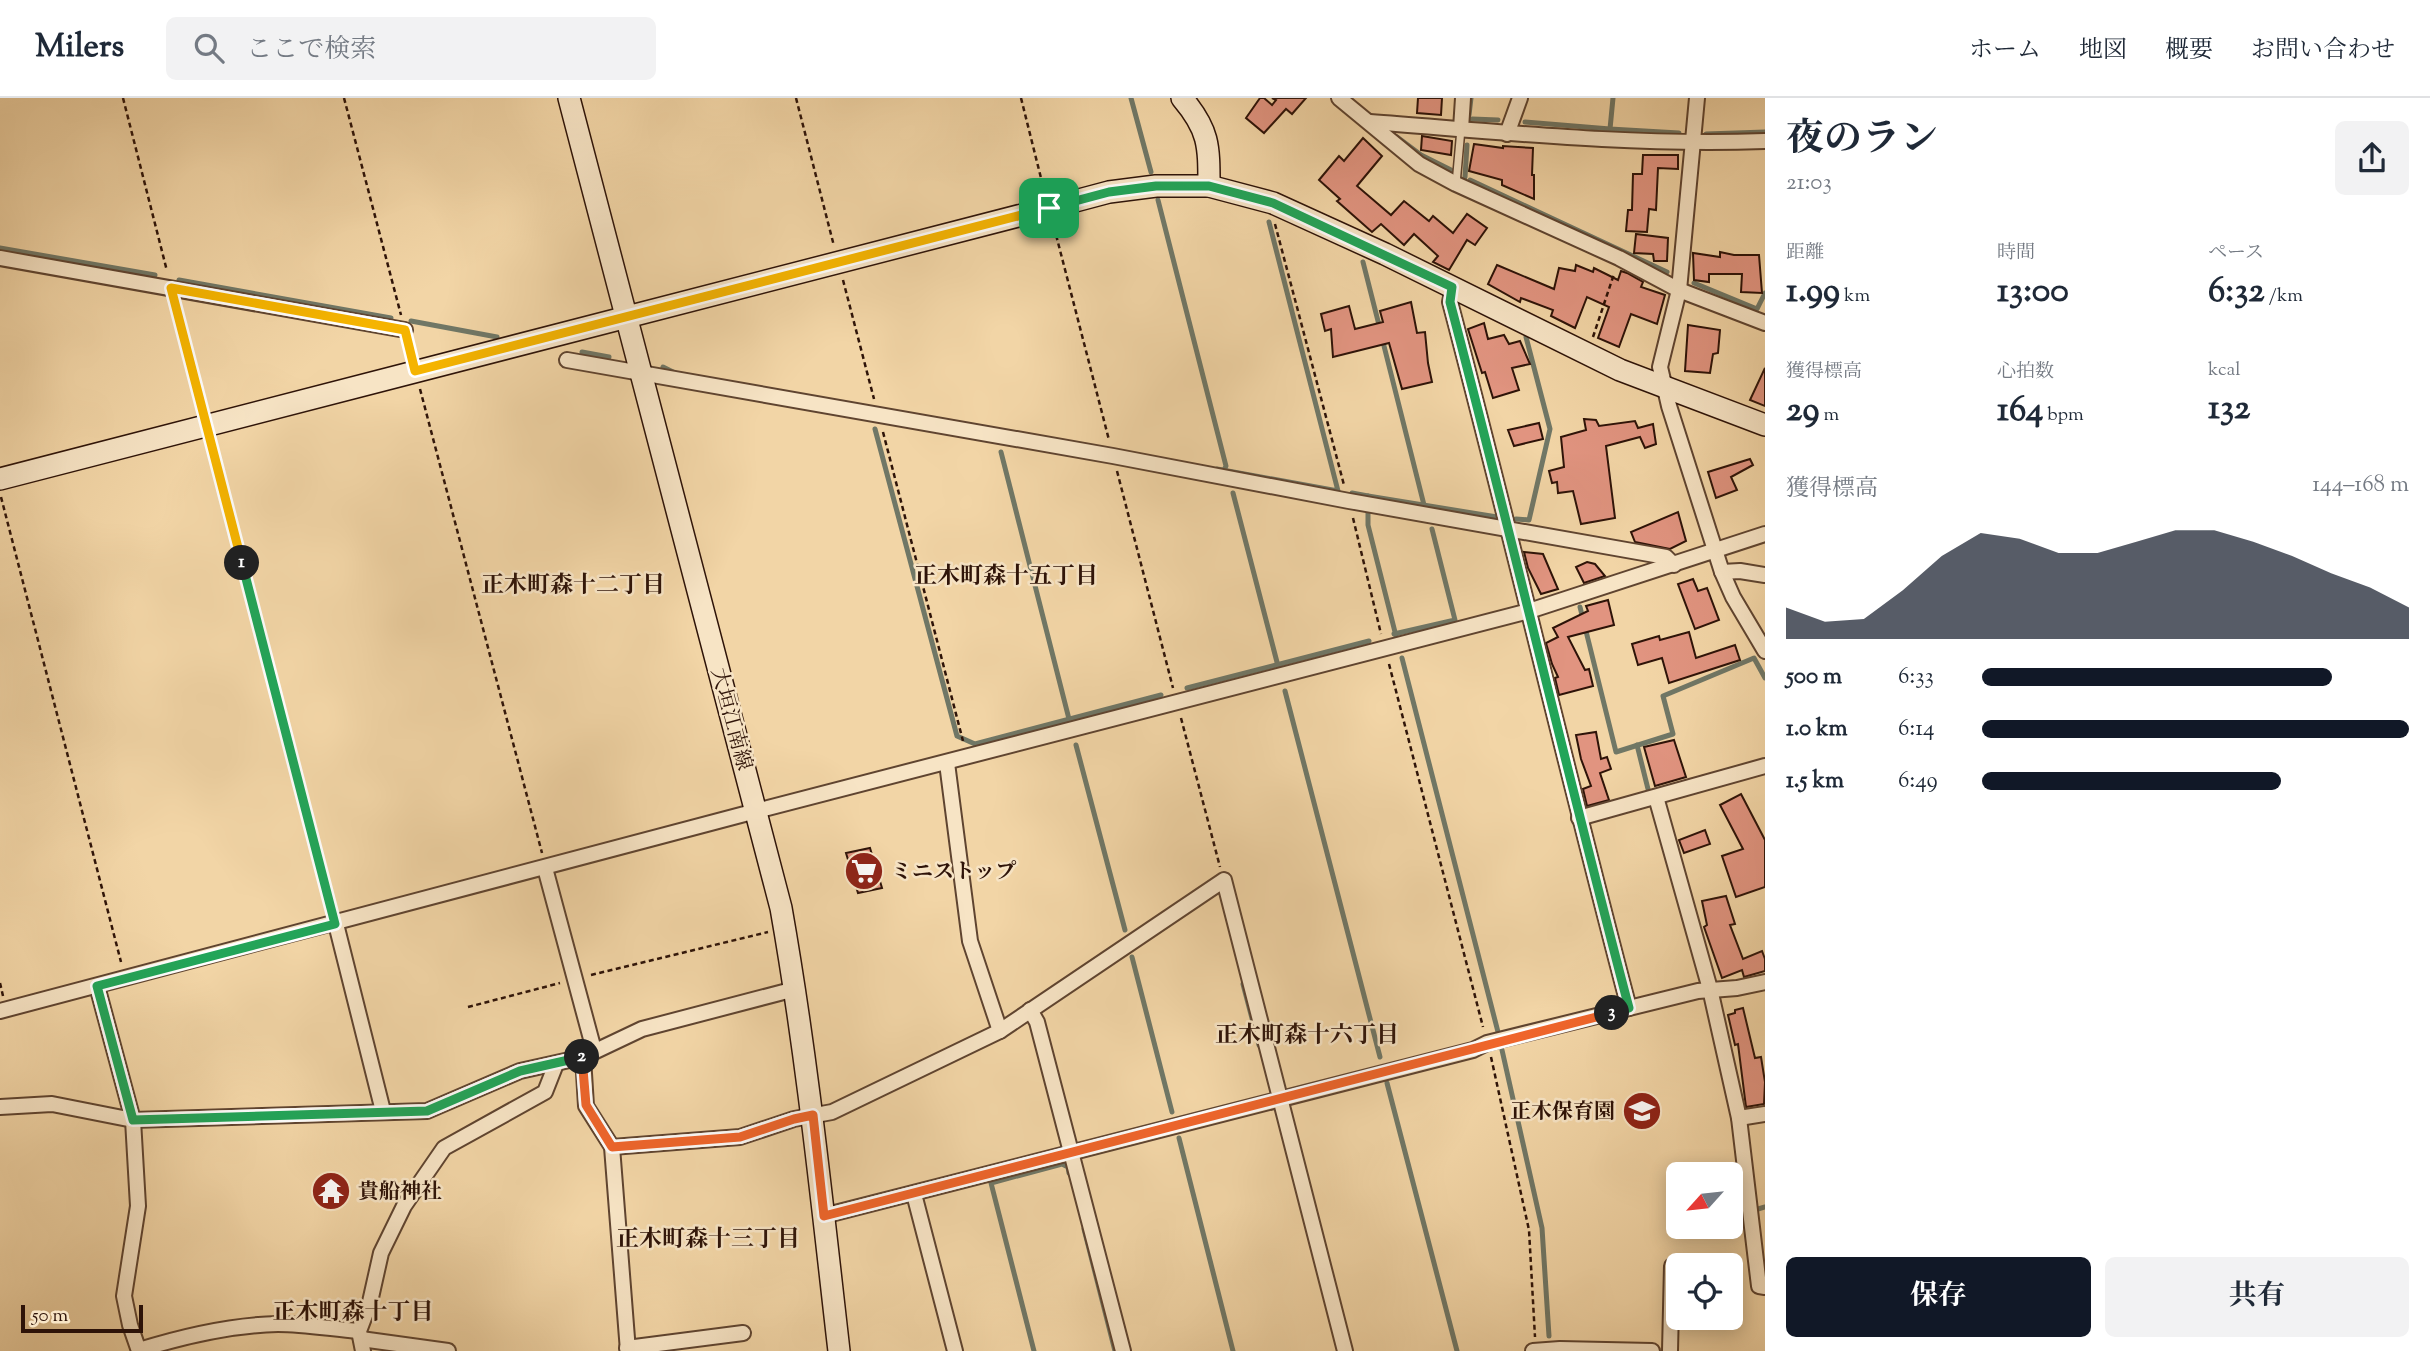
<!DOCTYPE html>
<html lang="ja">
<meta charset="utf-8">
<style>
body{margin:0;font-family:"Sorts Mill Goudy","Noto Serif JP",serif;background:#f2f2f3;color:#1f2937;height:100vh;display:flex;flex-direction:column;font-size:26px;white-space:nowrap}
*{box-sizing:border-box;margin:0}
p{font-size:23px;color:#747a83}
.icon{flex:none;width:38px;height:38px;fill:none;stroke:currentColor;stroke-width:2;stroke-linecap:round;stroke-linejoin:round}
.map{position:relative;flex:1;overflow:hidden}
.side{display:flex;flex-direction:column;background:#fff;width:665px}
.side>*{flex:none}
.needle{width:46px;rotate:243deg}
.tools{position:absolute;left:1666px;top:1064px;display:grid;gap:14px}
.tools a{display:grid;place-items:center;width:77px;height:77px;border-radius:10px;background:#fff;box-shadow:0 4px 18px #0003;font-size:35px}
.scale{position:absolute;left:21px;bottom:18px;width:122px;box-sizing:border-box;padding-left:7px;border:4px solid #2e1308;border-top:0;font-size:19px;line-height:24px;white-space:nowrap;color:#2e1308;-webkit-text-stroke:5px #f7e4c5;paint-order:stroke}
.pin{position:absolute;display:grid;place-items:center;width:60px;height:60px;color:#fff;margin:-30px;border-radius:14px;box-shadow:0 4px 10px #0006}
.km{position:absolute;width:35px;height:35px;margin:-18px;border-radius:50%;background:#222;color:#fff;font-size:19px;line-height:35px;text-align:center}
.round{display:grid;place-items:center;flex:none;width:74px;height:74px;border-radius:10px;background:#f2f2f3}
.head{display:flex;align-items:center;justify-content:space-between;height:119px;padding:0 21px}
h1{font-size:38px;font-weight:700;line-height:52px}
.stats{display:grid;grid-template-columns:repeat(3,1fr);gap:10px;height:119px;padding:7px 21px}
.stats div{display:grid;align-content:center}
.stats b{font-size:35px;font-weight:700}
.stats small{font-size:19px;font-weight:400}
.stats p{font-size:19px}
.chart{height:196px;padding:14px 21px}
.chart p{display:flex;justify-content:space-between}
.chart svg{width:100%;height:126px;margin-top:7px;fill:#111827;opacity:.7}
.action{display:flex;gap:14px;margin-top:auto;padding:14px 21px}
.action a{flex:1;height:80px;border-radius:10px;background:#111827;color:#fff;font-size:28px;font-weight:700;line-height:80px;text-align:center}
.action a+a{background:#f2f2f3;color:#1f2937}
ul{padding:0 21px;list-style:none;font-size:23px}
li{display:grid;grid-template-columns:112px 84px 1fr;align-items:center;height:52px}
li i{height:18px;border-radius:9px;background:#111827}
header{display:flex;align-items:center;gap:42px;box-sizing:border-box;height:98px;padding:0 35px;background:#fff;border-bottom:2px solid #e0e1e3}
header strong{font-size:33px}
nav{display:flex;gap:38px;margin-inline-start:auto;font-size:24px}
.search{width:490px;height:63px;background:#f2f2f3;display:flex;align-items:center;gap:18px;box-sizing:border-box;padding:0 24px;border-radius:10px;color:#747a83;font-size:26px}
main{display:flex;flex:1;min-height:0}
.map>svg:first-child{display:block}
</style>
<header>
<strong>Milers</strong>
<div class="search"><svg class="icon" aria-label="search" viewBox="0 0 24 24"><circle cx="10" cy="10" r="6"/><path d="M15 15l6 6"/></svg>ここで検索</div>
<nav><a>ホーム</a><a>地図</a><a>概要</a><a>お問い合わせ</a></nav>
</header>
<main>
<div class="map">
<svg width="1765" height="1253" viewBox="0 0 1765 1253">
<rect width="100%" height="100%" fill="#f2d5a6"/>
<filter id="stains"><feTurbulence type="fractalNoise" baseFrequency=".00286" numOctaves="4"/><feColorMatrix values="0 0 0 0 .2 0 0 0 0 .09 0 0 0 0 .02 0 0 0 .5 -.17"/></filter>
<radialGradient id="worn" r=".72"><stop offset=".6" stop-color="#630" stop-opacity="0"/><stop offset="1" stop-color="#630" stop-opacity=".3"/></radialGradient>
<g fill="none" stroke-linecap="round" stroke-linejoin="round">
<g stroke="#707766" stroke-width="5">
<path d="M 1131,0 L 1151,74"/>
<path d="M 1613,0 L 1610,31 L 1679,35"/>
<path d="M 1469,17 L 1471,0"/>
<path d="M 1472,21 L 1498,22"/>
<path d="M 1525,24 L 1610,31"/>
<path d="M 1706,36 L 1765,34"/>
<path d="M 1397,39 L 1421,57 L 1451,72"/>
<path d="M 1465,79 L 1467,47"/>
<path d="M 1470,82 L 1667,174"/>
<path d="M 1158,102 L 1226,368 L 1224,372"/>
<path d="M 0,150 L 155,177"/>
<path d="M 1363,164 L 1380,231"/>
<path d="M 179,182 L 391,220"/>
<path d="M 1694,185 L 1757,211 L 1765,195"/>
<path d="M 411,223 L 497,239"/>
<path d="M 1382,240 L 1424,407"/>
<path d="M 582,254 L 609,259"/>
<path d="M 663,269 L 675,275"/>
<path d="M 875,331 L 957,638 L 975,646 L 1161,597"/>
<path d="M 1001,354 L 1069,621"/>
<path d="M 1217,371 L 1338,393 L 1269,124"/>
<path d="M 1233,395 L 1278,568"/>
<path d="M 1352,395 L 1368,398 L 1368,400"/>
<path d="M 1368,398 L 1497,419"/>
<path d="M 1368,412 L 1368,427 L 1396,538"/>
<path d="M 1516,421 L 1529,422 L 1550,331 L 1526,239"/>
<path d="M 1580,509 L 1616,654 L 1673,636 L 1663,598 L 1754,560 L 1765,580"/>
<path d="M 1394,536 L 1455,522 L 1432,431"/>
<path d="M 1402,560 L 1498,934"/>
<path d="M 1187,590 L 1369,543"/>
<path d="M 1285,593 L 1380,959"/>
<path d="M 1076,647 L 1125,832"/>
<path d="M 1637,647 L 1648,691"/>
<path d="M 1132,859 L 1172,1014"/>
<path d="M 1243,886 L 1259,947"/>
<path d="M 1502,952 L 1542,1130 L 1549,1238"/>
<path d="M 1387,985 L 1457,1253"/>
<path d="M 1179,1040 L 1233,1253"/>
<path d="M 1758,1111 L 1765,1109"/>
<path d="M 1084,1131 L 1115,1253"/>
<path d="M 1034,1253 L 991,1085 L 1062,1066 L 1068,1069 L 1069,1075"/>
</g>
</g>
<g fill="#e19480" stroke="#2e1308" stroke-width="2">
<path d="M 1260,0 L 1264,0 L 1272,7 L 1276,2 L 1272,0 L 1306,0 L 1292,16 L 1286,11 L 1264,35 L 1246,20 Z"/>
<path d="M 1418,0 L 1442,0 L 1441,17 L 1417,15 Z"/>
<path d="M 1422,38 L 1452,43 L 1451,57 L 1421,52 Z"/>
<path d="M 1363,40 L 1382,58 L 1357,88 L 1391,117 L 1404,103 L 1429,123 L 1433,118 L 1453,135 L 1467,116 L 1487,130 L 1475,147 L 1467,142 L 1449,172 L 1433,164 L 1438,158 L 1414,136 L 1404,147 L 1381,126 L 1372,134 L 1337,103 L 1340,101 L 1319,82 L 1339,58 L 1344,63 Z"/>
<path d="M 1474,46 L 1503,50 L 1503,48 L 1533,50 L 1532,77 L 1534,77 L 1534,101 L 1502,87 L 1502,82 L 1469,73 Z"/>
<path d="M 1643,57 L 1678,57 L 1678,71 L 1658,70 L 1656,112 L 1649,111 L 1647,134 L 1626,133 L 1628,112 L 1632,112 L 1633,76 L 1642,76 Z"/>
<path d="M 1636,136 L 1668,140 L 1667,163 L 1654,163 L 1653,156 L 1634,155 Z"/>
<path d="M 1720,154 L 1734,157 L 1759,157 L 1762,195 L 1741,194 L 1742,176 L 1709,176 L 1709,184 L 1694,182 L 1693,155 L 1720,159 Z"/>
<path d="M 1497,167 L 1554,191 L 1559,170 L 1575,173 L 1576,167 L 1593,174 L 1594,170 L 1618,182 L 1621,173 L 1627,175 L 1643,184 L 1641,189 L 1665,197 L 1657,226 L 1631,216 L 1619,249 L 1598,240 L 1609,209 L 1587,199 L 1575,230 L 1551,218 L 1553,212 L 1521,200 L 1520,204 L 1488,186 Z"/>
<path d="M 1411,204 L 1417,235 L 1425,234 L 1428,265 L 1432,284 L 1402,291 L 1389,245 L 1333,259 L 1331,231 L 1325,233 L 1321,216 L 1349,208 L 1355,231 L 1383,224 L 1380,213 Z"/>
<path d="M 1484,225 L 1488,241 L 1504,237 L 1509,246 L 1520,243 L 1530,266 L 1512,270 L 1519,292 L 1493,300 L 1485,274 L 1482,275 L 1468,231 Z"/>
<path d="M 1688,227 L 1720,232 L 1718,255 L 1713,256 L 1710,275 L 1685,273 Z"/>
<path d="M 1765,270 L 1765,308 L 1750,302 Z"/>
<path d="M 1584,321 L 1596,322 L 1599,328 L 1635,323 L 1638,330 L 1653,326 L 1656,346 L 1645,350 L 1640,339 L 1606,348 L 1615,420 L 1581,426 L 1573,393 L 1558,395 L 1557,384 L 1552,385 L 1549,373 L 1564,369 L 1561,339 L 1586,332 Z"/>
<path d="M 1539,325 L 1543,341 L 1514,348 L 1508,332 Z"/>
<path d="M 1750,361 L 1753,367 L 1731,379 L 1737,392 L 1716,400 L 1708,374 Z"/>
<path d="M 1678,414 L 1686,443 L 1670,451 L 1635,444 L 1631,434 Z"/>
<path d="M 1524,454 L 1543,456 L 1558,491 L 1541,496 L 1528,470 Z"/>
<path d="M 1587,464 L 1595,466 L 1605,478 L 1584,485 L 1576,469 Z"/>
<path d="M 1693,481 L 1698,493 L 1707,490 L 1719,522 L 1695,531 L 1678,486 Z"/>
<path d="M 1608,502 L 1614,527 L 1568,539 L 1585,572 L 1589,571 L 1593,588 L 1559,597 L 1555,580 L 1558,579 L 1552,566 L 1546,545 L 1558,539 L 1553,530 L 1588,513 L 1586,508 Z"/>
<path d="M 1689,534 L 1696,560 L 1735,547 L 1740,562 L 1669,585 L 1662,560 L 1638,567 L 1632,546 L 1659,538 L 1660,542 Z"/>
<path d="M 1596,634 L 1601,661 L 1607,659 L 1611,671 L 1600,675 L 1609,702 L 1587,708 L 1583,691 L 1591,688 L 1581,661 L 1576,637 Z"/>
<path d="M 1674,642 L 1686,679 L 1655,688 L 1644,649 Z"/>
<path d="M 1741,696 L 1765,742 L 1765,789 L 1736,799 L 1722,758 L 1743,751 L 1720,707 Z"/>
<path d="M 1705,732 L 1710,746 L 1684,755 L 1679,742 Z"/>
<path d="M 870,750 L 882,790 L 858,795 L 846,755 Z"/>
<path d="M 1726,798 L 1735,826 L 1730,827 L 1743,861 L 1762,853 L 1765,861 L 1765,873 L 1744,879 L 1742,872 L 1722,880 L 1704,829 L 1707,827 L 1702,803 Z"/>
<path d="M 1743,910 L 1755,960 L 1761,959 L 1765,984 L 1764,1006 L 1746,1009 L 1738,946 L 1735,947 L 1728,917 L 1735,915 L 1735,912 Z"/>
</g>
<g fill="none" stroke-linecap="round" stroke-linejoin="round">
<g stroke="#5f4430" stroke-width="10">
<path id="lane" d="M 1456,86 L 1461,31"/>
</g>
<g stroke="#5f4430" stroke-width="18">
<g id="street">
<path d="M 1339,0 L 1419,66 L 1456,86 L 1619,160 L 1679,192 L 1765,225"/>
<path d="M 1697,0 L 1679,192 L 1660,269 L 1669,308 L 1722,474 L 1733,499 L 1765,553"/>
<path d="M 1370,24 C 1502,34 1633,48 1765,43"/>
<path d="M 1461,31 L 1463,0"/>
<path d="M 1507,36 L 1520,0"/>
<path d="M 0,160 L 405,232"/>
<path d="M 1453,189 L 1450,204 C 1512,439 1567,675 1629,910"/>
<path d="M 567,262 L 1113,358 L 1349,403 L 1666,459 L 1674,467"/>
<path d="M 1722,474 L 1740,473 L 1765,477"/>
<path d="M 947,665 L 970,843 L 1000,933"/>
<path d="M 1656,699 L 1710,891 L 1739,1020 L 1759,1188 L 1765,1189"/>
<path d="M 1579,720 L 1765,668"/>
<path d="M 545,770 L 594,952"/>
<path d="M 336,826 L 383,1013"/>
<path d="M 97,888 L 133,1022 L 138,1108 L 124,1198 L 130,1227 L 139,1253"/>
<path d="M 1030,912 L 1037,924 L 1123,1253"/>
<path d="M 0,913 L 756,713 L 1529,513 L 1765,436"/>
<path d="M 583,959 L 586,1008 L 612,1049 L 628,1253"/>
<path d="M 0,1009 L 52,1006 L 133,1022 L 427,1013 L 520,973 L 583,959 L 642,931 L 795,891"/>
<path d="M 1739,1020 L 1765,1016"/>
<path d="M 612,1049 L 740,1039 L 794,1021 L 832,1014 L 1000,933 L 1224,782 L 1345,1253"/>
<path d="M 914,1096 L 955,1253"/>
<path d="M 823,1118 L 1473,952 L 1487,945 L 1698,893 L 1737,890 L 1765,884"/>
<path d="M 361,1241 L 448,1253"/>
<path d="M 627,1250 L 743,1235"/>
<path d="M 139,1252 C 184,1238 230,1227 278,1226 C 305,1226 332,1231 359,1233"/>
<path d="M 363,1253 L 359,1233 L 370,1204 L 381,1155 L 404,1108 L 444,1050 L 545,994 L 556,966"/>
<path d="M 1533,1253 L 1560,1251 L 1652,1253"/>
<path d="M 1670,1253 L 1672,1168"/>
</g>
</g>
<g stroke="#2e1308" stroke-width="24">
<g id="secondary">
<path d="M 569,0 L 781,810 C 807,957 822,1105 839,1253"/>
<path d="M 1182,0 C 1209,32 1209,47 1209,88"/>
<path d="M 0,381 L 1049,110 L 1109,94 L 1156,88 L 1209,88 L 1273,105 L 1385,156 L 1620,272 L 1765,327"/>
</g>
</g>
<g stroke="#2e1308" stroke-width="2.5" stroke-dasharray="5 3.5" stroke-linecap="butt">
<path d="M 123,0 L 167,173"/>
<path d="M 344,0 L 401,217"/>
<path d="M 796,0 L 834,148"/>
<path d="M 1021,0 L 1044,92"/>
<path d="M 1275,126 L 1344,387"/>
<path d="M 1054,129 L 1109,342"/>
<path d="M 843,182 L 874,301"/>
<path d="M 176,207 L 202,309"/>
<path d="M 1593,239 L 1614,176"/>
<path d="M 420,291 L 542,755"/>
<path d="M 883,334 L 963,643"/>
<path d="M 211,346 L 331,810"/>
<path d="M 1117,373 L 1173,590"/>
<path d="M 1,399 L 121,864"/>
<path d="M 1353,420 L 1381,536"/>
<path d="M 1389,566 L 1483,929"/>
<path d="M 1181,620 L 1220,769"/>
<path d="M 591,877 L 768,834"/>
<path d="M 0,885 L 3,898"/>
<path d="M 468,909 L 560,885"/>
<path d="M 1491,959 L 1529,1132 L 1535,1239"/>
</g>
<use href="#lane" stroke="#f7e4c5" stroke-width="7"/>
<use href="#street" stroke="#f7e4c5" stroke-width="14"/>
<use href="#secondary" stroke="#f7e4c5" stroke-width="21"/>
</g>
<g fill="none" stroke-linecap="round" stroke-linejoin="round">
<g stroke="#fff" stroke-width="14">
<path id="split-1" d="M 242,465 L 171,190 L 405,232 L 415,273 L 1049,110"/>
</g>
<g stroke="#fff" stroke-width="14">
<path id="split-2" d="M 242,465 L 335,826 L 97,888 L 133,1022 L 427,1013 L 520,973 L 582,959"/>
</g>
<g stroke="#fff" stroke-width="14">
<path id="split-3" d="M 582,959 L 586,1007 L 612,1049 L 740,1039 L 794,1021 L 813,1017 L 824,1118 L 1612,915"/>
</g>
<g stroke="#fff" stroke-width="14">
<path id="split-4" d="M 1049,110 L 1109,94 L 1156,88 L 1209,88 L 1273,105 L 1452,189 L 1450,204 C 1512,439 1567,675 1629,910 L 1612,915"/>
</g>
<use href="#split-1" stroke="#f5b400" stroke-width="9"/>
<use href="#split-2" stroke="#22a559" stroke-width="9"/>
<use href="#split-3" stroke="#f0652b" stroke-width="9"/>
<use href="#split-4" stroke="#22a559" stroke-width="9"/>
</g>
<defs>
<g id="supermarket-disc" transform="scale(2.0125)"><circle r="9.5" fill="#8f2418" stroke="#f7e4c5"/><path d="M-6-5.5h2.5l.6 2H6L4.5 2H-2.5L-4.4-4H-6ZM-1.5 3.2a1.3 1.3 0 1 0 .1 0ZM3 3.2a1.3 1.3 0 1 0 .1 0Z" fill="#fff"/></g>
<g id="school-disc" transform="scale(2.0125)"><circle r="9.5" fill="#8f2418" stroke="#f7e4c5"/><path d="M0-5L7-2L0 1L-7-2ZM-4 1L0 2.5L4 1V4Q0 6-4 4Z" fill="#fff"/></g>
<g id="temple-disc" transform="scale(2.0125)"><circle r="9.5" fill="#8f2418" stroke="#f7e4c5"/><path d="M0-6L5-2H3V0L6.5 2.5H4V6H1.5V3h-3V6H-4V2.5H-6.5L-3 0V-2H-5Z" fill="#fff"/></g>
</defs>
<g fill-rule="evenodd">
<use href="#supermarket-disc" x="864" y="773"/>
<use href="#school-disc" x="1642" y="1013"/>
<use href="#temple-disc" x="331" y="1093"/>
</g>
<g text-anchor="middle" stroke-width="5" stroke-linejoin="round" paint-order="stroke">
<g font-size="21" fill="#2e1308" stroke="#f7e4c5">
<text transform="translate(732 621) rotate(75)" y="7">大垣江南線</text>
</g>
<g font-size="21" font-weight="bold" fill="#2e1308" stroke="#f7e4c5" text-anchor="start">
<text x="891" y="780">ミニストップ</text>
<text x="1615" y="1020" text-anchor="end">正木保育園</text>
<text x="358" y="1100">貴船神社</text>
</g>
<g font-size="23" font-weight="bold" fill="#2e1308" stroke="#f7e4c5">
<text x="1006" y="485">正木町森十五丁目</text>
<text x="573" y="494">正木町森十二丁目</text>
<text x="1307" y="944">正木町森十六丁目</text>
<text x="708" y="1148">正木町森十三丁目</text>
<text x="353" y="1221">正木町森十丁目</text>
</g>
</g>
<rect width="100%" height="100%" filter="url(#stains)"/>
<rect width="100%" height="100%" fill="url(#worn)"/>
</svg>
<div class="tools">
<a><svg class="needle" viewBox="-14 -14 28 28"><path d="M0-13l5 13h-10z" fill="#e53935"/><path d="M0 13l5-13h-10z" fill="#747a83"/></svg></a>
<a><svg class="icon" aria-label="locate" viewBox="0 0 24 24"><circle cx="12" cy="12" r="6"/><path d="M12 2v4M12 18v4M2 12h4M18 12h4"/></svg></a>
</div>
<div class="scale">50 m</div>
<div class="pin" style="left:1049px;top:110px;background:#1e9e55"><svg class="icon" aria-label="arrive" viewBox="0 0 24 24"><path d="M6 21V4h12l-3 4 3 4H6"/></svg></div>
<b class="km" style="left:242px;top:465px">1</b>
<b class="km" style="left:582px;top:959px">2</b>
<b class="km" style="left:1612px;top:915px">3</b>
</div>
<section class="side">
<div class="head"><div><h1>夜のラン</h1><p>21:03</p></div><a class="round"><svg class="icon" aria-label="share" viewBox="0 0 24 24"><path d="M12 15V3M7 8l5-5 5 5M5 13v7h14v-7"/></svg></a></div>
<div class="stats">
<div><p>距離</p><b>1.99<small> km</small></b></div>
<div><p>時間</p><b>13:00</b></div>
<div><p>ペース</p><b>6:32<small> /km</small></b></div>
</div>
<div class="stats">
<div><p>獲得標高</p><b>29<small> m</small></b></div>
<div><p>心拍数</p><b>164<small> bpm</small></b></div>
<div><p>kcal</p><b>132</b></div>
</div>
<div class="chart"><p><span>獲得標高</span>144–168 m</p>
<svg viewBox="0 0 160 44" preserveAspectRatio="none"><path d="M0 44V33L10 38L20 37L30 27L40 15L50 7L60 9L70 14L80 14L90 10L100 6L110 6L120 10L130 15L140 21L150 26L160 33V44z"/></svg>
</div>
<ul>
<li><b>500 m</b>6:33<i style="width:82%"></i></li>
<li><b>1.0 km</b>6:14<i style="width:100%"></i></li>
<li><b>1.5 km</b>6:49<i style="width:70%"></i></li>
</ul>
<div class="action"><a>保存</a><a>共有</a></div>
</section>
</main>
